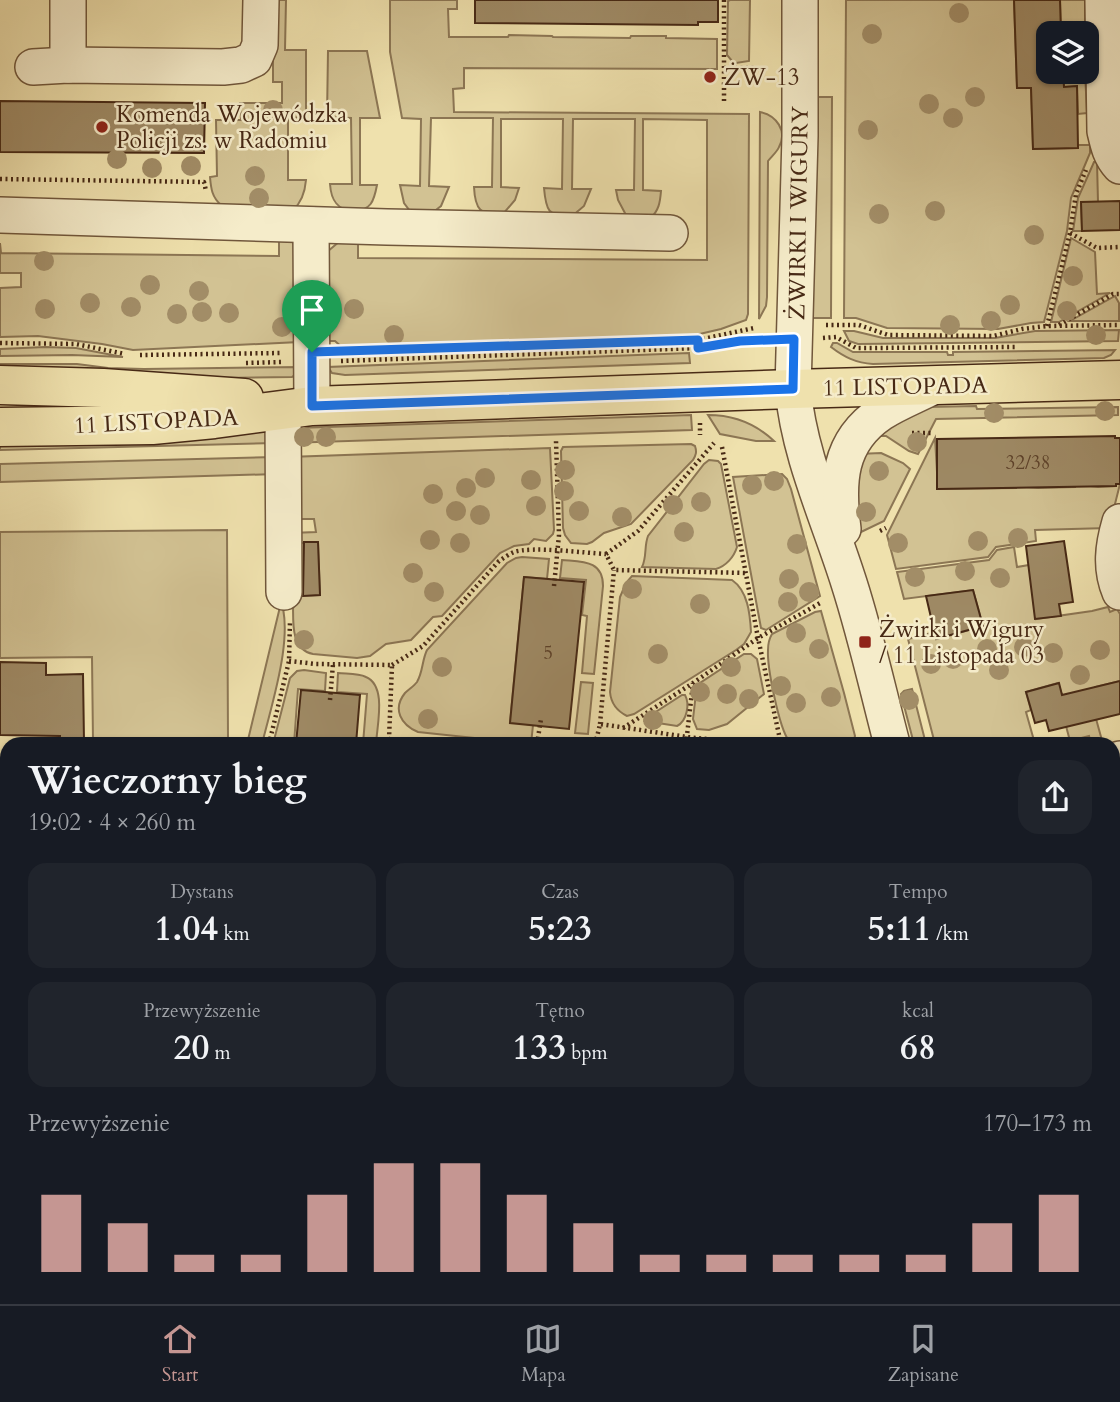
<!DOCTYPE html>
<html lang="pl">
<meta charset="utf-8">
<style>
body{margin:0;font-family:Cardo,serif;background:#20242c;color:#f1f3f6;height:100vh;display:flex;flex-direction:column;font-size:26px;white-space:nowrap}
*{box-sizing:border-box;margin:0}
p{font-size:23px;color:#9ea1a6}
.icon{flex:none;width:38px;height:38px;fill:none;stroke:currentColor;stroke-width:2;stroke-linecap:round;stroke-linejoin:round}
.map{position:relative;flex:1;overflow:hidden}
.side{position:absolute;left:0px;top:737px;width:1120px;height:569px;display:flex;flex-direction:column;background:#171b24;border-radius:21px 21px 0 0;box-shadow:0 2px 5px #0004}
.side>*{flex:none}
.controls{position:absolute;left:1036px;top:21px;display:grid;gap:14px}
.controls a{display:grid;place-items:center;width:63px;height:63px;border-radius:14px;background:#171b24;box-shadow:0 2px 5px #0004;font-size:35px}
.pin{position:absolute;display:grid;place-items:center;width:60px;height:60px;color:#fff;margin:-72px -30px;border-radius:50% 50% 50% 0;rotate:-45deg;box-shadow:0 0 7px #0007}
.pin .icon{rotate:45deg}
.round{display:grid;place-items:center;flex:none;width:74px;height:74px;border-radius:21px;background:#20242c}
.head{display:flex;align-items:center;justify-content:space-between;height:119px;padding:0 28px}
h1{font-size:38px;font-weight:700;line-height:52px}
.stats{display:grid;grid-template-columns:repeat(3,1fr);gap:10px;height:119px;padding:7px 28px}
.stats div{display:grid;align-content:center;border-radius:18px;background:#20242c;text-align:center}
.stats b{font-size:35px;font-weight:700}
.stats small{font-size:19px;font-weight:400}
.stats p{font-size:19px}
.chart{height:196px;padding:14px 28px}
.chart p{display:flex;justify-content:space-between}
.chart svg{width:100%;height:126px;margin-top:7px;stroke:#c59692;stroke-width:6}
.menu{display:flex;justify-content:space-around;align-items:center;height:98px;border-top:2px solid #363941;background:#171b24;font-size:19px;color:#9ea1a6}
.menu a{display:grid;justify-items:center;gap:4px}
.menu .active{color:#c59692}
.map>svg:first-child{display:block}
</style>
<div class="map">
<svg width="1120" height="1304" viewBox="0 0 1120 1304">
<rect width="100%" height="100%" fill="#efe1ad"/>
<filter id="stains"><feTurbulence type="fractalNoise" baseFrequency=".00286" numOctaves="4"/><feColorMatrix values="0 0 0 0 .2 0 0 0 0 .09 0 0 0 0 .02 0 0 0 .5 -.17"/></filter>
<radialGradient id="worn" r=".72"><stop offset=".6" stop-color="#630" stop-opacity="0"/><stop offset="1" stop-color="#630" stop-opacity=".3"/></radialGradient>
<g fill="#d2c293" stroke="#8c7654" stroke-width="2">
<path d="M 273,0 L 286,0 L 285,50 L 306,50 L 306,117 L 288,118 L 288,180 L 306,180 C 305,192 302,202 293,210 L 221,205 C 212,197 211,189 210,177 L 217,176 L 216,120 L 241,120 L 240,103 L 282,103 L 282,82 L 273,82 Z"/>
<path d="M 390,0 L 457,0 L 457,9 L 448,9 L 449,37 L 508,37 L 509,35 L 552,36 L 553,37 L 630,38 L 631,36 L 666,36 L 666,38 L 717,39 L 717,69 L 464,68 L 464,88 L 453,89 L 454,112 L 749,114 L 748,314 L 746,320 L 721,329 L 691,336 L 344,349 L 335,341 L 327,341 L 327,252 L 340,241 L 358,239 L 358,258 L 707,260 L 707,120 L 643,119 L 643,190 L 661,191 C 660,203 659,210 650,219 L 626,215 L 618,200 L 616,190 L 634,190 L 635,119 L 573,119 L 572,189 L 591,189 L 584,206 L 571,217 C 548,216 546,211 544,188 L 562,189 L 563,119 L 501,119 L 501,187 L 519,188 L 515,200 L 503,214 C 480,216 475,209 474,187 L 492,187 L 493,118 L 431,118 L 429,186 L 449,187 L 441,206 L 432,213 L 410,211 L 404,203 L 400,185 L 420,186 L 421,119 L 402,118 L 390,52 Z"/>
<path d="M 730,0 L 750,0 L 749,61 L 736,63 L 732,61 L 727,55 L 728,1 Z"/>
<path d="M 846,0 L 1014,0 L 1017,88 L 1031,88 L 1033,149 L 1077,148 L 1078,145 L 1090,145 L 1090,153 L 1071,198 L 1067,231 L 1044,322 L 1031,323 L 998,329 L 887,328 L 856,318 L 844,318 Z"/>
<path d="M 1060,0 L 1085,0 L 1085,33 L 1061,33 Z"/>
<path d="M 328,51 L 367,51 L 380,118 L 360,118 L 360,185 L 377,185 C 374,201 371,211 353,211 C 337,210 331,200 330,184 L 352,184 L 351,118 L 327,117 Z"/>
<path d="M 1063,72 L 1085,72 L 1087,113 L 1078,114 L 1077,86 L 1064,87 Z"/>
<path d="M 811,97 L 832,97 L 831,318 L 813,318 L 812,312 Z"/>
<path d="M 760,112 C 776,115 788,131 779,147 C 777,152 771,157 768,161 L 767,297 L 766,306 L 759,319 Z"/>
<path d="M 1094,162 L 1097,162 L 1098,202 L 1081,203 L 1082,231 L 1073,231 L 1078,198 Z"/>
<path d="M 279,233 L 293,241 L 296,253 L 299,342 L 133,350 L 102,344 L 38,336 L 0,337 L 0,288 L 21,287 L 21,273 L 0,273 L 0,243 L 1,253 L 279,256 Z"/>
<path d="M 1071,238 L 1095,252 L 1097,294 L 1110,293 L 1059,322 L 1051,322 Z"/>
<path d="M 1115,296 L 1119,303 L 1119,321 L 1070,321 Z"/>
<path d="M 1119,330 L 1118,341 L 858,344 L 849,341 L 844,331 L 854,331 L 883,338 L 995,338 L 1035,331 Z"/>
<path d="M 833,343 L 837,343 L 853,352 L 947,352 L 948,355 L 953,355 L 953,352 L 1115,350 L 1111,355 L 1104,358 L 873,364 C 856,363 844,357 831,347 Z"/>
<path d="M 45,347 L 76,348 L 123,357 L 72,355 L 0,356 L 0,349 Z"/>
<path d="M 689,353 L 690,363 L 345,375 L 332,373 L 328,367 Z"/>
<path d="M 0,364 L 77,364 L 108,368 L 144,369 L 300,367 L 296,374 L 292,377 L 217,378 L 0,368 Z"/>
<path d="M 976,406 L 977,409 L 1118,407 L 1118,415 L 936,419 L 918,454 L 909,451 L 886,436 L 870,436 L 929,407 Z"/>
<path d="M 691,415 L 692,430 L 288,443 L 296,428 Z"/>
<path d="M 708,415 C 734,415 755,423 774,441 L 756,441 L 720,434 Z"/>
<path d="M 267,430 L 274,443 L 0,450 L 0,437 Z"/>
<path d="M 935,438 L 938,489 L 1016,488 L 1016,486 L 1038,488 L 1075,487 L 1075,484 L 1098,487 L 1115,486 L 1116,484 L 1120,484 L 1109,528 L 1035,530 L 1036,541 L 996,547 L 988,557 L 896,569 L 887,535 Z"/>
<path d="M 691,444 L 695,446 C 697,452 696,455 693,460 L 631,524 L 604,533 L 592,542 L 587,544 L 571,543 L 565,535 L 563,528 L 561,451 L 563,447 Z"/>
<path d="M 550,448 L 554,530 L 553,534 L 546,541 L 534,539 L 529,544 L 514,546 L 500,553 L 442,616 L 433,617 L 411,640 L 386,644 L 370,656 L 357,658 L 313,654 C 288,649 294,616 293,596 L 320,595 L 318,543 L 291,543 L 291,533 L 316,532 L 314,519 L 302,519 L 296,517 L 288,457 Z"/>
<path d="M 881,453 L 903,463 L 910,469 L 884,521 L 861,532 L 856,514 L 858,454 Z"/>
<path d="M 275,457 L 276,474 L 0,482 L 0,464 Z"/>
<path d="M 709,460 L 718,461 L 721,464 L 737,547 C 734,557 726,566 716,569 L 642,567 C 647,557 644,546 648,536 L 704,464 Z"/>
<path d="M 782,474 L 787,479 L 791,489 L 820,596 L 766,630 L 761,628 L 733,477 Z"/>
<path d="M 227,530 L 228,740 L 93,741 L 92,657 L 0,658 L 0,532 Z"/>
<path d="M 1014,547 L 1017,567 L 1029,565 L 1036,619 L 1092,611 L 1108,607 L 1110,612 L 1117,609 L 1120,614 L 1120,681 L 1095,687 L 1093,708 L 1103,744 L 1091,744 L 1089,736 L 1070,741 L 1066,726 L 1068,713 L 1058,683 L 1026,692 L 1031,710 L 1026,712 L 1035,744 L 1001,744 L 1000,741 L 995,741 L 984,744 L 935,744 L 908,639 L 935,632 L 937,639 L 983,626 L 973,590 L 904,599 L 897,572 L 989,560 L 997,550 Z"/>
<path d="M 522,557 L 549,559 L 547,579 L 524,577 L 510,722 L 533,725 L 531,744 L 418,732 C 401,725 392,709 405,693 C 409,689 414,686 417,682 C 423,672 422,660 427,650 L 507,563 L 516,558 Z"/>
<path d="M 562,560 C 582,562 603,560 603,586 L 594,674 L 582,673 L 587,616 L 582,615 L 586,580 L 560,578 Z"/>
<path d="M 632,576 L 732,580 C 748,591 750,614 751,632 L 744,644 L 736,650 L 634,714 L 627,716 C 617,711 611,704 610,692 L 620,597 L 626,583 Z"/>
<path d="M 279,596 C 296,632 271,706 262,744 L 247,744 L 279,611 Z"/>
<path d="M 821,611 L 844,693 L 855,736 L 854,739 L 847,744 L 802,744 L 789,741 C 779,728 767,667 768,650 C 768,644 769,639 772,634 L 815,612 Z"/>
<path d="M 744,654 L 751,654 L 757,659 L 764,694 L 727,724 L 709,730 L 697,729 L 693,719 L 696,693 L 700,683 Z"/>
<path d="M 304,670 L 326,673 L 325,691 L 298,689 L 294,744 L 273,744 L 290,678 L 297,671 Z"/>
<path d="M 338,673 C 347,674 358,673 366,677 C 387,686 377,725 376,744 L 363,744 L 367,694 L 337,692 Z"/>
<path d="M 581,682 L 593,683 L 588,734 L 575,733 Z"/>
<path d="M 912,689 L 926,744 L 914,744 L 901,694 L 904,691 Z"/>
<path d="M 682,695 L 685,695 C 690,704 687,721 677,726 L 645,721 L 651,715 Z"/>
<path d="M 1120,818 L 1120,950 L 1113,951 L 1113,841 L 1119,839 L 1113,819 Z"/>
<rect x="0" y="997" width="7" height="70"/>
<path d="M 1113,1090 L 1120,1118 L 1120,1256 L 1113,1258 Z"/>
<path d="M 0,1172 L 7,1172 L 7,1298 L 243,1298 L 243,1304 L 0,1304 Z"/>
<path d="M 691,1298 L 850,1298 L 859,1301 L 858,1304 L 691,1304 Z"/>
<path d="M 361,1299 L 597,1298 L 598,1304 L 361,1304 Z"/>
</g>
<g fill="#9e8964" stroke="#472915" stroke-width="2">
<path d="M 475,0 L 718,0 L 718,22 L 698,22 L 698,25 L 475,23 Z"/>
<path d="M 1014,0 L 1060,0 L 1061,33 L 1048,33 L 1048,72 L 1063,72 L 1064,87 L 1077,86 L 1078,148 L 1033,149 L 1031,88 L 1017,88 Z"/>
<path d="M 0,101 L 205,103 L 204,153 L 0,152 Z"/>
<path d="M 1120,201 L 1120,230 L 1082,231 L 1081,202 Z"/>
<path d="M 1115,436 L 1115,438 L 1120,438 L 1120,484 L 1116,484 L 1116,486 L 937,489 L 937,439 Z"/>
<path d="M 1064,541 L 1073,602 L 1059,604 L 1061,616 L 1035,619 L 1026,546 Z"/>
<path d="M 304,542 L 318,542 L 320,595 L 303,596 Z"/>
<path d="M 524,577 L 584,582 L 569,729 L 510,723 Z"/>
<path d="M 973,590 L 983,626 L 936,639 L 926,596 Z"/>
<path d="M 0,662 L 46,663 L 46,675 L 83,674 L 84,741 L 60,741 L 60,736 L 0,735 Z"/>
<path d="M 1120,681 L 1120,714 L 1049,731 L 1046,720 L 1035,723 L 1026,692 L 1059,683 L 1062,695 Z"/>
<path d="M 301,690 L 360,695 L 356,744 L 296,744 Z"/>
</g>
<g fill="none" stroke-linecap="round" stroke-linejoin="round">
<g stroke="#71573b" stroke-width="38">
<g id="minor">
<path d="M 800,0 L 800,136 L 793,389 C 799,456 829,519 849,583 C 866,636 878,691 892,744"/>
<path d="M 1103,0 L 1105,131 C 1108,144 1110,155 1120,166"/>
<path d="M 68,65 L 68,0"/>
<path d="M 33,67 L 68,65 L 223,67 L 241,65 L 254,59 L 260,45 L 261,0"/>
<path d="M 0,215 L 387,227 L 670,233"/>
<path d="M 311,225 L 312,406"/>
<path d="M 283,411 L 284,592"/>
<path d="M 1120,522 C 1113,546 1110,568 1120,592"/>
<path d="M 843,529 C 837,483 838,442 881,413 C 898,402 917,395 934,386"/>
<path d="M 1113,761 L 1120,759"/>
<path d="M 0,956 L 7,956"/>
<path d="M 616,1298 L 617,1304"/>
<path d="M 1043,1298 L 1044,1304"/>
<path d="M 331,1304 L 331,1298"/>
</g>
</g>
<g stroke="#472915" stroke-width="41">
<g id="major">
<path d="M 0,385 L 103,388 L 244,398"/>
<path d="M 0,427 L 152,425 L 214,419 L 312,406 L 793,389 L 1120,380"/>
</g>
</g>
<g stroke="#472915" stroke-width="4.5" stroke-dasharray="2 3.5" stroke-linecap="butt">
<path d="M 724,68 L 754,68"/>
<path d="M 724,101 L 724,0"/>
<path d="M 0,179 L 204,182 L 206,191"/>
<path d="M 1070,233 L 1097,248 L 1120,247"/>
<path d="M 826,325 L 859,325 L 888,335 L 993,336 L 1022,329 L 1047,326 L 1120,325"/>
<path d="M 1059,325 L 1113,294 L 1120,294"/>
<path d="M 1047,326 L 1070,233 L 1076,194 L 1086,170"/>
<path d="M 823,338 L 836,337 L 856,348 L 868,348 L 1018,347"/>
<path d="M 0,343 L 76,344 L 125,354"/>
<path d="M 340,351 L 698,340 L 754,328"/>
<path d="M 140,355 L 282,353"/>
<path d="M 341,361 L 698,348 L 740,341 L 765,340"/>
<path d="M 246,363 L 283,362"/>
<path d="M 700,423 L 700,435"/>
<path d="M 912,433 L 933,433"/>
<path d="M 722,447 L 758,638 L 781,744"/>
<path d="M 880,531 L 886,528"/>
<path d="M 606,554 L 638,531 L 714,443"/>
<path d="M 554,586 L 559,535 L 556,441"/>
<path d="M 289,661 L 316,664 L 392,665 L 389,739 L 437,744"/>
<path d="M 392,665 L 423,646 L 499,561 C 504,558 509,554 514,552 C 532,546 585,553 606,554 L 614,570 L 746,573"/>
<path d="M 330,700 L 333,664"/>
<path d="M 600,724 L 614,570"/>
<path d="M 623,728 L 693,683 L 758,638 L 822,602"/>
<path d="M 269,744 L 289,661 L 290,621"/>
<path d="M 537,744 L 541,719"/>
<path d="M 594,744 L 597,737 L 600,724 L 687,737 L 753,744"/>
<path d="M 686,744 L 693,683"/>
<path d="M 0,774 L 7,774"/>
<path d="M 0,870 L 7,870"/>
<path d="M 0,1071 L 7,1071"/>
<path d="M 0,1166 L 7,1166"/>
<path d="M 478,1298 L 479,1304"/>
<path d="M 520,1298 L 524,1304"/>
<path d="M 984,1298 L 985,1304"/>
<path d="M 512,1304 L 516,1301 L 516,1298"/>
</g>
<use href="#minor" stroke="#f5ecca" stroke-width="35"/>
<use href="#major" stroke="#efe1ad" stroke-width="38"/>
</g>
<g fill="#a28d67">
<circle cx="959" cy="13" r="10"/>
<circle cx="872" cy="34" r="10"/>
<circle cx="975" cy="97" r="10"/>
<circle cx="929" cy="104" r="10"/>
<circle cx="273" cy="110" r="10"/>
<circle cx="953" cy="118" r="10"/>
<circle cx="868" cy="130" r="10"/>
<circle cx="117" cy="159" r="10"/>
<circle cx="191" cy="166" r="10"/>
<circle cx="152" cy="168" r="10"/>
<circle cx="255" cy="176" r="10"/>
<circle cx="259" cy="198" r="10"/>
<circle cx="935" cy="211" r="10"/>
<circle cx="879" cy="214" r="10"/>
<circle cx="1034" cy="235" r="10"/>
<circle cx="44" cy="261" r="10"/>
<circle cx="1073" cy="276" r="10"/>
<circle cx="150" cy="285" r="10"/>
<circle cx="199" cy="291" r="10"/>
<circle cx="90" cy="303" r="10"/>
<circle cx="1010" cy="305" r="10"/>
<circle cx="131" cy="307" r="10"/>
<circle cx="45" cy="309" r="10"/>
<circle cx="354" cy="309" r="10"/>
<circle cx="1067" cy="311" r="10"/>
<circle cx="202" cy="312" r="10"/>
<circle cx="229" cy="313" r="10"/>
<circle cx="177" cy="314" r="10"/>
<circle cx="991" cy="321" r="10"/>
<circle cx="950" cy="325" r="10"/>
<circle cx="282" cy="327" r="10"/>
<circle cx="394" cy="335" r="10"/>
<circle cx="1096" cy="335" r="10"/>
<circle cx="1105" cy="411" r="10"/>
<circle cx="994" cy="413" r="10"/>
<circle cx="304" cy="437" r="10"/>
<circle cx="326" cy="437" r="10"/>
<circle cx="917" cy="442" r="10"/>
<circle cx="565" cy="470" r="10"/>
<circle cx="879" cy="471" r="10"/>
<circle cx="485" cy="478" r="10"/>
<circle cx="531" cy="480" r="10"/>
<circle cx="774" cy="481" r="10"/>
<circle cx="752" cy="485" r="10"/>
<circle cx="466" cy="488" r="10"/>
<circle cx="564" cy="491" r="10"/>
<circle cx="433" cy="494" r="10"/>
<circle cx="701" cy="502" r="10"/>
<circle cx="673" cy="505" r="10"/>
<circle cx="536" cy="506" r="10"/>
<circle cx="456" cy="511" r="10"/>
<circle cx="579" cy="511" r="10"/>
<circle cx="866" cy="512" r="10"/>
<circle cx="480" cy="515" r="10"/>
<circle cx="622" cy="517" r="10"/>
<circle cx="684" cy="532" r="10"/>
<circle cx="1018" cy="538" r="10"/>
<circle cx="430" cy="540" r="10"/>
<circle cx="978" cy="541" r="10"/>
<circle cx="460" cy="543" r="10"/>
<circle cx="898" cy="543" r="10"/>
<circle cx="797" cy="544" r="10"/>
<circle cx="965" cy="571" r="10"/>
<circle cx="413" cy="573" r="10"/>
<circle cx="915" cy="577" r="10"/>
<circle cx="1000" cy="578" r="10"/>
<circle cx="789" cy="579" r="10"/>
<circle cx="632" cy="589" r="10"/>
<circle cx="434" cy="592" r="10"/>
<circle cx="809" cy="592" r="10"/>
<circle cx="788" cy="602" r="10"/>
<circle cx="700" cy="604" r="10"/>
<circle cx="796" cy="633" r="10"/>
<circle cx="304" cy="640" r="10"/>
<circle cx="1024" cy="647" r="10"/>
<circle cx="819" cy="649" r="10"/>
<circle cx="987" cy="649" r="10"/>
<circle cx="1100" cy="650" r="10"/>
<circle cx="1053" cy="653" r="10"/>
<circle cx="658" cy="654" r="10"/>
<circle cx="953" cy="659" r="10"/>
<circle cx="931" cy="664" r="10"/>
<circle cx="442" cy="667" r="10"/>
<circle cx="731" cy="667" r="10"/>
<circle cx="999" cy="670" r="10"/>
<circle cx="1080" cy="675" r="10"/>
<circle cx="781" cy="686" r="10"/>
<circle cx="700" cy="692" r="10"/>
<circle cx="727" cy="694" r="10"/>
<circle cx="831" cy="697" r="10"/>
<circle cx="749" cy="699" r="10"/>
<circle cx="909" cy="700" r="10"/>
<circle cx="796" cy="703" r="10"/>
<circle cx="428" cy="719" r="10"/>
<circle cx="653" cy="720" r="10"/>
</g>
<g fill="none" stroke-linecap="round" stroke-linejoin="round">
<g stroke="#fff" stroke-width="14">
<path id="route" d="M 794,339 L 793,389 L 312,406 L 312,352 L 698,340 L 698,348 L 740,341 Z"/>
</g>
<use href="#route" stroke="#1a73e8" stroke-width="9"/>
</g>
<g fill="#8f2418" stroke="#f5ecca" stroke-width="2.5">
<circle cx="710" cy="77" r="7"/>
<circle cx="102" cy="127" r="7"/>
<rect x="858" y="635" width="14" height="14" rx="3.5"/>
</g>
<g text-anchor="middle" stroke-width="5" stroke-linejoin="round" paint-order="stroke">
<g font-size="19" fill="#5d4129">
<text x="1028" y="469">32/38</text>
<text x="548" y="659">5</text>
</g>
<g font-size="23" fill="#472915" stroke="#f5ecca" text-anchor="start">
<text x="724" y="85">ŻW-13</text>
<text x="116" y="122">Komenda Wojewódzka<tspan x="116" dy="26">Policji zs. w Radomiu</tspan></text>
<text x="879" y="637">Żwirki i Wigury<tspan x="879" dy="26">/ 11 Listopada 03</tspan></text>
</g>
<g font-size="23" fill="#472915" stroke="#f5ecca">
<text transform="translate(798 213) rotate(-89)" y="8">ŻWIRKI I WIGURY</text>
<text transform="translate(905 386) rotate(-1)" y="8">11 LISTOPADA</text>
<text transform="translate(156 421) rotate(-3)" y="8">11 LISTOPADA</text>
</g>
</g>
<rect width="100%" height="100%" filter="url(#stains)"/>
<rect width="100%" height="100%" fill="url(#worn)"/>
</svg>
<div class="controls">
<a><svg class="icon" aria-label="layers" viewBox="0 0 24 24"><path d="M12 4l9 5-9 5-9-5zM3 14l9 5 9-5"/></svg></a>
</div>
<div class="pin" style="left:312px;top:352px;background:#1e9e55"><svg class="icon" aria-label="arrive" viewBox="0 0 24 24"><path d="M6 21V4h12l-3 4 3 4H6"/></svg></div>
<section class="side">
<div class="head"><div><h1>Wieczorny bieg</h1><p>19:02 · 4 × 260 m</p></div><a class="round"><svg class="icon" aria-label="share" viewBox="0 0 24 24"><path d="M12 15V3M7 8l5-5 5 5M5 13v7h14v-7"/></svg></a></div>
<div class="stats">
<div><p>Dystans</p><b>1.04<small> km</small></b></div>
<div><p>Czas</p><b>5:23</b></div>
<div><p>Tempo</p><b>5:11<small> /km</small></b></div>
</div>
<div class="stats">
<div><p>Przewyższenie</p><b>20<small> m</small></b></div>
<div><p>Tętno</p><b>133<small> bpm</small></b></div>
<div><p>kcal</p><b>68</b></div>
</div>
<div class="chart"><p><span>Przewyższenie</span>170–173 m</p>
<svg viewBox="0 0 160 44" preserveAspectRatio="none"><path d="M5 44V17M15 44V27M25 44V38M35 44V38M45 44V17M55 44V6M65 44V6M75 44V17M85 44V27M95 44V38M105 44V38M115 44V38M125 44V38M135 44V38M145 44V27M155 44V17"/></svg>
</div>
</section>
</div>
<nav class="menu">
<a class="active"><svg class="icon" aria-label="home" viewBox="0 0 24 24"><path d="M3 11l9-7 9 7M6 9v11h12V9"/></svg>Start</a>
<a><svg class="icon" aria-label="map" viewBox="0 0 24 24"><path d="M3 6l6-2 6 2 6-2v14l-6 2-6-2-6 2zM9 4v14M15 6v14"/></svg>Mapa</a>
<a><svg class="icon" aria-label="saved" viewBox="0 0 24 24"><path d="M7 4h10v16l-5-4-5 4z"/></svg>Zapisane</a>
</nav>
